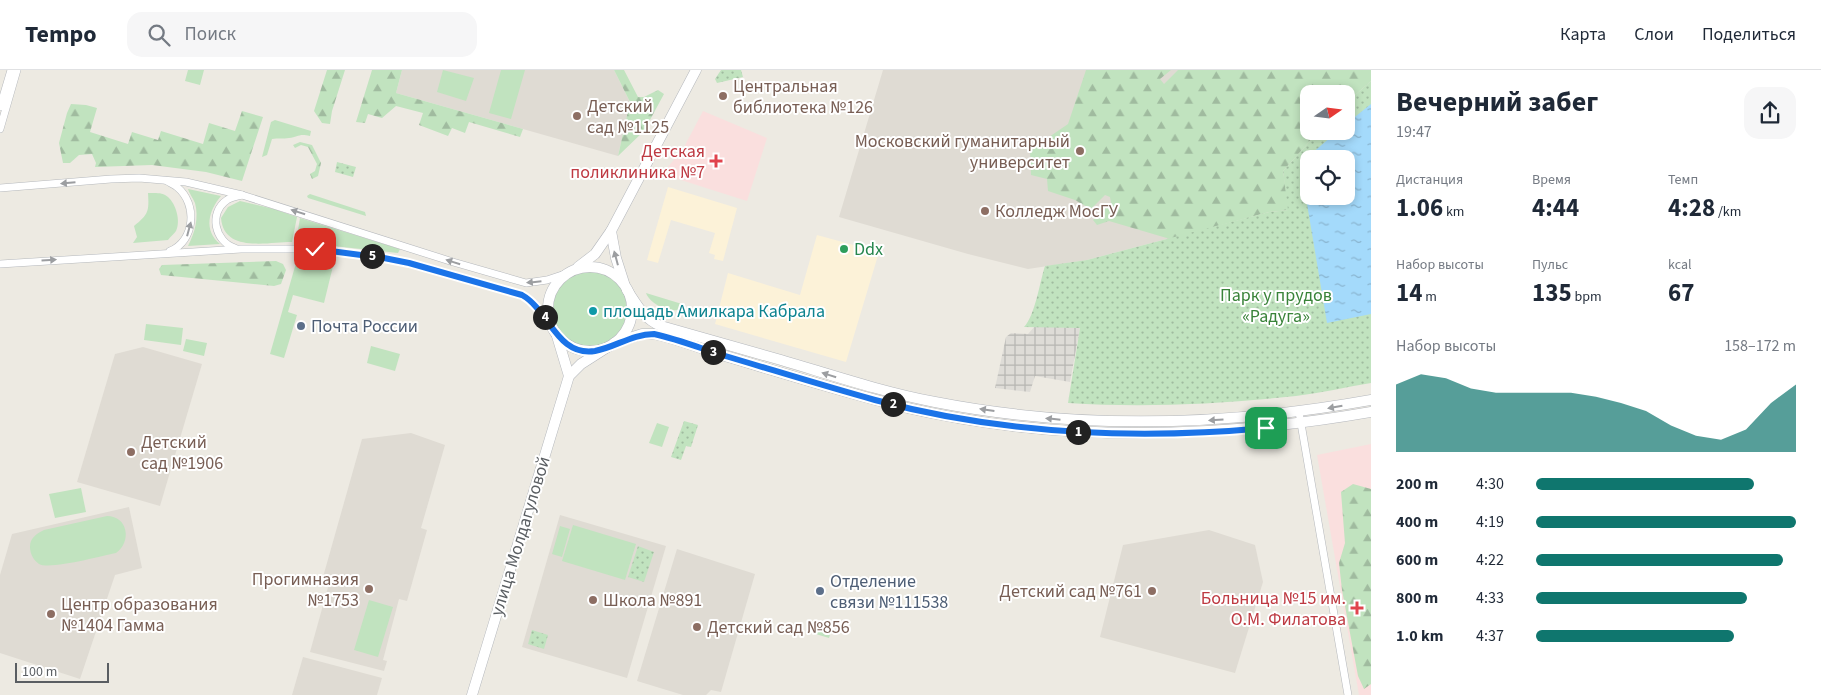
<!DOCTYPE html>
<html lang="ru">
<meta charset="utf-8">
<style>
body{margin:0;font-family:"Source Sans 3",sans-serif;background:#f6f6f7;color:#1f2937;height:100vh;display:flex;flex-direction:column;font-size:19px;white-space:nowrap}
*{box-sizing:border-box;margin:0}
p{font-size:16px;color:#747a83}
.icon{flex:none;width:28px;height:28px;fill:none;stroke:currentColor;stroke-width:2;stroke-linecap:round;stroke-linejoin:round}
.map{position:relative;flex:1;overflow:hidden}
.drawer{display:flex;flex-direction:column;background:#fff;width:450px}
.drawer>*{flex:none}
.needle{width:32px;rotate:76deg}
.controls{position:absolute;left:1300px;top:15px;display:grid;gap:10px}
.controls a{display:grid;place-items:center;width:55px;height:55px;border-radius:10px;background:#fff;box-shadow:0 2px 8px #0003;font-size:25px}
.scale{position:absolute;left:15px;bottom:12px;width:94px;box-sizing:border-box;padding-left:5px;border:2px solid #5a5e62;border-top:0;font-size:14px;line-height:18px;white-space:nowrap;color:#5a5e62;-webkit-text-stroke:4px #fff;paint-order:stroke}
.pin{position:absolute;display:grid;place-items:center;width:42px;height:42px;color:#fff;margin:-21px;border-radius:10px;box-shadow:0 2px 8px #0006}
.km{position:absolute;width:25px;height:25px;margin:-12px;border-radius:50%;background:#222;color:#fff;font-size:14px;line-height:25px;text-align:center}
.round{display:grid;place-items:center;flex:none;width:52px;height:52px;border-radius:15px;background:#f6f6f7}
.summary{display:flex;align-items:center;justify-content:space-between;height:85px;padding:0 25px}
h1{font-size:28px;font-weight:700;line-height:38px}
.figures{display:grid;grid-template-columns:repeat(3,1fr);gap:8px;height:85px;padding:5px 25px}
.figures div{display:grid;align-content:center}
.figures b{font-size:25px;font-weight:700}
.figures small{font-size:14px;font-weight:400}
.figures p{font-size:14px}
.chart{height:140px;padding:10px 25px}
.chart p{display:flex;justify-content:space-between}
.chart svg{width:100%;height:90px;margin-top:5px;fill:#0f766e;opacity:.7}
ul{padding:0 25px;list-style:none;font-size:16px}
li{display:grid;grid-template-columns:80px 60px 1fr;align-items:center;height:38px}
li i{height:12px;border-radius:6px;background:#0f766e}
header{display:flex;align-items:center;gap:30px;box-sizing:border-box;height:70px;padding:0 25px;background:#fff;border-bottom:1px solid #e0e1e3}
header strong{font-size:24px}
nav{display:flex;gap:28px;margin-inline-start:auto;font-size:18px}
.search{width:350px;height:45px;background:#f6f6f7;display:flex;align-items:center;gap:12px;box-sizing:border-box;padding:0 18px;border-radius:15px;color:#747a83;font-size:19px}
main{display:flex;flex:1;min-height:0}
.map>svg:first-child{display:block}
</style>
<header>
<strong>Tempo</strong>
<div class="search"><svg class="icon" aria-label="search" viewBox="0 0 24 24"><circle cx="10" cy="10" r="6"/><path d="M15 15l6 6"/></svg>Поиск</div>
<nav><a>Карта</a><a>Слои</a><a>Поделиться</a></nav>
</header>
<main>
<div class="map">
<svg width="1371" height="625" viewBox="0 0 1371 625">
<defs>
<pattern id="industrial-grid" width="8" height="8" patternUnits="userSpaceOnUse" patternTransform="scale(1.25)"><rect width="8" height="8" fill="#dedcd7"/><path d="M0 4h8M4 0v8" fill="none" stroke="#b7b6b2"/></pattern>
<pattern id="forest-firs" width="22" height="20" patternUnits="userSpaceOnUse" patternTransform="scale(1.25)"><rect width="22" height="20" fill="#c1e3bf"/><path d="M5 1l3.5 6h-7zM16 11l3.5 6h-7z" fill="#a0bb9f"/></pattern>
<pattern id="park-dots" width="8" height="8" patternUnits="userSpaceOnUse" patternTransform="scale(1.25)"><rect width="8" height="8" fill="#c1e3bf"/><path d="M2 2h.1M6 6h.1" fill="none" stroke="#a0bb9f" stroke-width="1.8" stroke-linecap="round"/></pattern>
<pattern id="water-ripples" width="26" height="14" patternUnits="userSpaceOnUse" patternTransform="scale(1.25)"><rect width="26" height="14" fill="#a4dafb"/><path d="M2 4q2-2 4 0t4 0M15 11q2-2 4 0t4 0" fill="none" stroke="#89b4cf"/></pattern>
</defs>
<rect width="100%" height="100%" fill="#edeae2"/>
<g fill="#fcf2d8">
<path d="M 668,117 L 737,138 L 723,191 L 714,189 L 715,185 L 709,183 L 715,163 L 671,150 L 658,193 L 647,190 Z"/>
<path d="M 817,165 L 879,182 L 846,292 L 715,254 L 728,203 L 800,225 Z"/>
</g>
<path fill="url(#industrial-grid)" d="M 1035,256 L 1080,258 L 1070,312 L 1035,306 L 1030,322 L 995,318 L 1006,267 L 1011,263 L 1028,264 Z"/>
<g fill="#dfdbd3">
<path d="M 402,0 L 614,0 L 630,32 L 618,86 L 396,23 Z"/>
<path d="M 883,0 L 1371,0 L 1371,11 L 1346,33 L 1346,24 L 1309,24 L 1309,61 L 1319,61 L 1283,101 L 1289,140 L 1269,142 L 1087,190 L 1028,199 L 968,184 L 839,147 Z"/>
<path d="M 143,277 L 202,294 L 160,436 L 77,412 L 115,284 Z"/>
<path d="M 411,363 L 445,375 L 421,458 L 427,460 L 407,531 L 399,529 L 383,590 L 387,591 L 384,601 L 310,582 L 330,510 L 323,507 L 362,369 Z"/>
<path d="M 129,437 L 142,498 L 115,505 L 80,609 L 0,583 L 0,505 L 12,464 Z"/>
<path d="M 560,445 L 666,476 L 627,608 L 522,577 Z"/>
<path d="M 1209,460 L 1255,475 L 1263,512 L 1235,603 L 1100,567 L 1123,475 Z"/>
<path d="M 677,479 L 755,504 L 721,622 L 711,620 L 706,625 L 683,625 L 637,611 Z"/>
<path d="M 303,587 L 382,608 L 377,625 L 292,625 Z"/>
</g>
<g fill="#fadfde">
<path d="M 703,41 L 767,68 L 747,131 L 662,104 L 683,79 Z"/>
<path d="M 1371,374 L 1371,625 L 1359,625 L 1317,385 Z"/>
</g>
<g fill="#c1e3bf">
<path d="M 188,0 L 204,0 L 200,15 L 185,11 Z"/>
<path d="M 443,0 L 474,8 L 466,31 L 437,22 Z"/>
<path d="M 501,0 L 525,0 L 511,49 L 489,43 Z"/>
<path d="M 275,50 L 311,61 L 310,66 C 299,63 298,67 289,68 C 283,69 278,68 272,69 L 267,85 L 262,87 L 271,52 Z"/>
<path d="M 188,119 L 221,126 C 209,140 203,160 220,174 L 188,176 C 195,162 199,148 195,133 C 193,128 189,123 188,119 Z"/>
<path d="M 148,123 C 155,123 163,122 168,127 C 176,134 181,151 176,161 C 174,164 170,167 168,170 L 133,173 L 137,167 L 134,156 C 149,144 149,141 148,123 Z"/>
<path d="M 310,124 L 365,142 L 366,146 L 308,128 L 307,126 Z"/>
<path d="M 240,131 L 274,139 L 297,147 L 292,172 C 267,172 224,183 221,148 L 228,137 Z"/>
<path d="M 300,148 L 400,179 L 398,183 L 296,172 Z"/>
<path d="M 296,193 L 333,196 L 324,233 L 293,225 L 288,242 L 297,245 L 284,288 L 270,284 Z"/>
<circle cx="590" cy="239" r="37"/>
<path d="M 646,223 L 682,234 L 681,239 C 670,244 650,234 646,223 Z"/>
<path d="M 146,254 L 183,258 L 181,275 L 144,270 Z"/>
<path d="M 186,269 L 207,273 L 204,286 L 183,281 Z"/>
<path d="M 371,276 L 400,284 L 395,301 L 367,293 Z"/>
<path d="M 657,353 L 669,357 L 662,377 L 649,373 Z"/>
<path d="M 81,418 L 86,442 L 55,448 L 49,424 Z"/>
<path d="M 107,446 C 128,446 132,472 116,483 C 101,486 50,500 39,494 C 33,490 30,483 30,477 C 30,468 36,464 44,460 Z"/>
<path d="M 573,455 L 636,474 L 625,510 L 562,491 Z"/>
<path d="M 560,456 L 570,459 L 562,487 L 552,484 Z"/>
<path d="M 369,530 L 393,537 L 378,587 L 354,580 Z"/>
<path d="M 812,552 L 832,558 L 829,568 L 809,562 Z"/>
</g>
<g fill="url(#forest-firs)">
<path d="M 327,0 L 345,0 L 332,41 L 330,54 L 322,53 L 314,41 Z"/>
<path d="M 372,0 L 402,0 L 396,23 L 523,59 L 520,67 L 469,52 L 465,63 L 452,58 L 448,66 L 419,55 L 423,43 L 396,36 L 382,48 L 368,44 L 365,53 L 356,52 Z"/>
<path d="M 614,0 L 624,0 L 638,27 L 644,27 L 658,20 L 664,24 L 644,61 L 618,86 L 630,32 Z"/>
<path d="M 1086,0 L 1171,0 L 1160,9 L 1164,14 L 1178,0 L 1371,0 L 1371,11 L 1346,33 L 1346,24 L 1309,24 L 1309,61 L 1319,61 L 1283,101 L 1289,140 L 1269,142 L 1170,169 L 1109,151 L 1097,155 L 1093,150 L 1111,133 L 1110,127 L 1105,125 L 1091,139 L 1075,130 L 1048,121 L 1047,109 L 1031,105 L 1030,80 L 1068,54 Z"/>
<path d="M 71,34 L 86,35 L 97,38 L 90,62 L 128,74 L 132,62 L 158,70 L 161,61 L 203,74 L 209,53 L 235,61 L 242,41 L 263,47 L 242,111 L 206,102 L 152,95 L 95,97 L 96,93 L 92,84 L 79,85 L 70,93 L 63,93 L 59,73 L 67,43 Z"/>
<path d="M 300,72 L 312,75 L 321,93 L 318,106 L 312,109 L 310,104 L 315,101 L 317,94 L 308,77 L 301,75 L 295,78 L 293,75 Z"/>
<path d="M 276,191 L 283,194 L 286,200 L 281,214 L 274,216 L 161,205 L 159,199 L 162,195 Z"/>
<path d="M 1353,414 L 1371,419 L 1371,614 L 1364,619 L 1358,606 L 1342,520 L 1339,493 L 1345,473 L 1341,422 Z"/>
</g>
<g fill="url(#park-dots)" fill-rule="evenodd">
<path d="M 721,0 L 741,0 L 743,7 L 717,13 L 715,9 Z"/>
<path d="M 1371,11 L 1371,313 C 1346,317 1321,323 1296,326 C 1221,334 1144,338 1068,333 L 1080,258 L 1024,257 C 1035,246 1040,211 1045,196 L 1087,190 L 1269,142 L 1288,140 L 1283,101 L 1319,61 L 1346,61 L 1346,33 ZM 1309,89 L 1346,89 L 1346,126 L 1309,126 Z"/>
<path d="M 337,92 L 356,97 L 353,107 L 335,102 Z"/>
<path d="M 684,351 L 698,355 L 691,377 L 686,376 L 681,390 L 671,387 Z"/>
<path d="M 638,476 L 654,482 L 644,512 L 628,507 Z"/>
<path d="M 532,560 L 548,565 L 544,579 L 528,574 Z"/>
</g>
<path fill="url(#water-ripples)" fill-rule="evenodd" d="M 1371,34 L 1371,244 L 1327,253 L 1302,104 L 1305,93 L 1311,84 L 1338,61 L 1346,61 L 1346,54 ZM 1309,89 L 1346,89 L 1346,126 L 1309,126 Z"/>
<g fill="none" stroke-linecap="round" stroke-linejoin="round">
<g stroke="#b5b8bc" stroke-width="8">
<g id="street">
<path d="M 0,37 L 11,0"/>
<path d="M 0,59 L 17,0"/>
<path d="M 167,111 C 170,113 175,115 177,117 C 198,134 195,171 170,181"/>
<path d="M 0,118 L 111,109 L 139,108 L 186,112 L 242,125 L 453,192 L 526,213 L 547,210 L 568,203"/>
<path d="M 235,178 C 215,172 208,143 227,130 C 231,127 237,126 242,125"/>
<path d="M 0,194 L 241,179 L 315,179 L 384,188 L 409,193 L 522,225 L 535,235 L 552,257"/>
<path d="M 1299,342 L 1348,625"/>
</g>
</g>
<g stroke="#b4b7bc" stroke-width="11">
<g id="secondary">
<path d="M 611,161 L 616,188 L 624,213"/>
<path d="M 578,197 L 595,184 L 611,161 L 696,0"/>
<circle cx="590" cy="239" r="42"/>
<path d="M 627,220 C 637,235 644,249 661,256 C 701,267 741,279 781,290 C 832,305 882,322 935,332 C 1079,360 1226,356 1371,330"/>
<path d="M 557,266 L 569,306"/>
<path d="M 614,273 L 642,264 L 654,264 C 677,269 699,278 722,285 C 782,303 842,322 903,337 C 1057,373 1216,369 1371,342"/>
<path d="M 472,625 L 569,306 L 581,294 L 606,278"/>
</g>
</g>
<use href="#street" stroke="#fff" stroke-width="7"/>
<use href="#secondary" stroke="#fff" stroke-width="10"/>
</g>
<defs><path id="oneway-solid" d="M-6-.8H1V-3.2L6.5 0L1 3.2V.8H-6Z" transform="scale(1.25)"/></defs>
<g fill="#9c9ea1">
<use href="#oneway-solid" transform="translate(68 113) rotate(175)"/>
<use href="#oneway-solid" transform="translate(298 142) rotate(-162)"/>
<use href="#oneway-solid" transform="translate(189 159) rotate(-75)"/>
<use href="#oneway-solid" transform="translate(616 188) rotate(-105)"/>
<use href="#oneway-solid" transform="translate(49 190) rotate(-4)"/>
<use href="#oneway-solid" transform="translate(453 192) rotate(-162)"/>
<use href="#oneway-solid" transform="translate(534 212) rotate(174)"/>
<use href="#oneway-solid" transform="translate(829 305) rotate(-163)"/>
<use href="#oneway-solid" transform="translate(1335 337) rotate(170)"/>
<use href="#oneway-solid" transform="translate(987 340) rotate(-172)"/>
<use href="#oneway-solid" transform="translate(1053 349) rotate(-174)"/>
<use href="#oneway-solid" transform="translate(1216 350) rotate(176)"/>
</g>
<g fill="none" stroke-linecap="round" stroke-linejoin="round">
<g stroke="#fff" stroke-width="10">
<path id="route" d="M 315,179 L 384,188 L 409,193 L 522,225 C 549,240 557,287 595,281 C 616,277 632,264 654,264 C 677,269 700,278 722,285 C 773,300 824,316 875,330 C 1002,364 1136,370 1266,358"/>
</g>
<use href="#route" stroke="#1a73e8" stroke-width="6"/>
</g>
<g fill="#8d6e63" stroke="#fff" stroke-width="2">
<circle cx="723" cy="26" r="5"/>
<circle cx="577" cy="46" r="5"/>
<circle cx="1080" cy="81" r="5"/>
<circle cx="985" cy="141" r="5"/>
<circle cx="131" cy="382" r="5"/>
<circle cx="369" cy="519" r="5"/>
<circle cx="1152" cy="521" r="5"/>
<circle cx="593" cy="530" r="5"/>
<circle cx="51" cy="544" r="5"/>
<circle cx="697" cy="557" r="5"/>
</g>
<g fill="#e0444e" stroke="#fff" stroke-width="2">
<path d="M713.5 83.5h5v5h5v5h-5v5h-5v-5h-5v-5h5z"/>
<path d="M1354.5 530.5h5v5h5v5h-5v5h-5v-5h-5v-5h5z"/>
</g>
<circle fill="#2e9e5b" stroke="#fff" stroke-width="2" cx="844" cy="179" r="5"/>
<circle fill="#0f9aa8" stroke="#fff" stroke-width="2" cx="593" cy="241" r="5"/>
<g fill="#5c6f8a" stroke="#fff" stroke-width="2">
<circle cx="301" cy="256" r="5"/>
<circle cx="820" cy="521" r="5"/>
</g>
<g text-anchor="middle" stroke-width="4" stroke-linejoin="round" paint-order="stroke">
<g font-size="18" fill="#785e54" stroke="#fff" text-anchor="start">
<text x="733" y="22">Центральная<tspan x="733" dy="21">библиотека №126</tspan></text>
<text x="587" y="42">Детский<tspan x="587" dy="21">сад №1125</tspan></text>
<text x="1070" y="77" text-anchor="end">Московский гуманитарный<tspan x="1070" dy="21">университет</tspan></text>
<text x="995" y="147">Колледж МосГУ</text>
<text x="141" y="378">Детский<tspan x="141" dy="21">сад №1906</tspan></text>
<text x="359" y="515" text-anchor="end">Прогимназия<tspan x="359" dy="21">№1753</tspan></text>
<text x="1142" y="527" text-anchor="end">Детский сад №761</text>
<text x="603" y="536">Школа №891</text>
<text x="61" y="540">Центр образования<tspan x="61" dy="21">№1404 Гамма</tspan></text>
<text x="707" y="563">Детский сад №856</text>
</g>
<g font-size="18" fill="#be3a42" stroke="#fff" text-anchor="end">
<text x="705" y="87">Детская<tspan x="705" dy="21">поликлиника №7</tspan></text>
<text x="1346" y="534">Больница №15 им.<tspan x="1346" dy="21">О.М. Филатова</tspan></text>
</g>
<g font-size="18" fill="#27864d" stroke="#fff" text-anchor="start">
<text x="854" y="185">Ddx</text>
</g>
<g font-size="18" fill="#398339" stroke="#fff">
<text x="1276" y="231">Парк у прудов<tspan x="1276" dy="21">«Радуга»</tspan></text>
</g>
<g font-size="18" fill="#0d838f" stroke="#fff" text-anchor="start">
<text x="603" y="247">площадь Амилкара Кабрала</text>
</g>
<g font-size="18" fill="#4e5e75" stroke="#fff" text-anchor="start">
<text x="311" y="262">Почта России</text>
<text x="830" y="517">Отделение<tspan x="830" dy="21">связи №111538</tspan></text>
</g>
<g font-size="18" fill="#5a5e62" stroke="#fff">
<text transform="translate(520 466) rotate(-73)" y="6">улица Молдагуловой</text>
</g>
</g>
</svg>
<div class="controls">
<a><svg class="needle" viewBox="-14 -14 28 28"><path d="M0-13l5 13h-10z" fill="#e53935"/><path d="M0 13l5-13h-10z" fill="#747a83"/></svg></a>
<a><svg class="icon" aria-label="locate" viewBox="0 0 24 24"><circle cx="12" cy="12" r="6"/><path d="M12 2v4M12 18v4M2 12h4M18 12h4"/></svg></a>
</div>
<div class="scale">100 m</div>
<div class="pin" style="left:1266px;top:358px;background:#1e9e55"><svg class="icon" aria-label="arrive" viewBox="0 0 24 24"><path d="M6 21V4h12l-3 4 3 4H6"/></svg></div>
<div class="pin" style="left:315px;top:179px;background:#d93025"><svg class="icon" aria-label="check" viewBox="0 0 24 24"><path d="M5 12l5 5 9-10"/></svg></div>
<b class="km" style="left:1078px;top:362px">1</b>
<b class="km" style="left:893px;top:334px">2</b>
<b class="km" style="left:713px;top:282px">3</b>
<b class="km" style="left:545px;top:247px">4</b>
<b class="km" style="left:372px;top:186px">5</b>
</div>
<section class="drawer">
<div class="summary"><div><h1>Вечерний забег</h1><p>19:47</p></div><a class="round"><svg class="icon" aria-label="share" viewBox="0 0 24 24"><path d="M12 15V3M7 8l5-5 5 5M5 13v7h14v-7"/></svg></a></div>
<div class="figures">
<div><p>Дистанция</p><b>1.06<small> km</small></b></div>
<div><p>Время</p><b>4:44</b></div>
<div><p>Темп</p><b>4:28<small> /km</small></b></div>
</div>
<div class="figures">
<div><p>Набор высоты</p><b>14<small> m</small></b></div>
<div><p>Пульс</p><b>135<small> bpm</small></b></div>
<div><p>kcal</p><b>67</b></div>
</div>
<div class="chart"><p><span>Набор высоты</span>158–172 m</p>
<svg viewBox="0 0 160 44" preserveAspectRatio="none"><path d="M0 44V11L10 6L20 8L30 13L40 15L50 15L60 15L70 15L80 17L90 20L100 24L110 31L120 36L130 38L140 33L150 20L160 11V44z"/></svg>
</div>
<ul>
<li><b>200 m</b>4:30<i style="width:84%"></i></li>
<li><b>400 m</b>4:19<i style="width:100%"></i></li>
<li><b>600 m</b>4:22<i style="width:95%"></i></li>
<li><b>800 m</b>4:33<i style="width:81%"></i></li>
<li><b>1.0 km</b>4:37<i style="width:76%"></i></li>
</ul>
</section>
</main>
